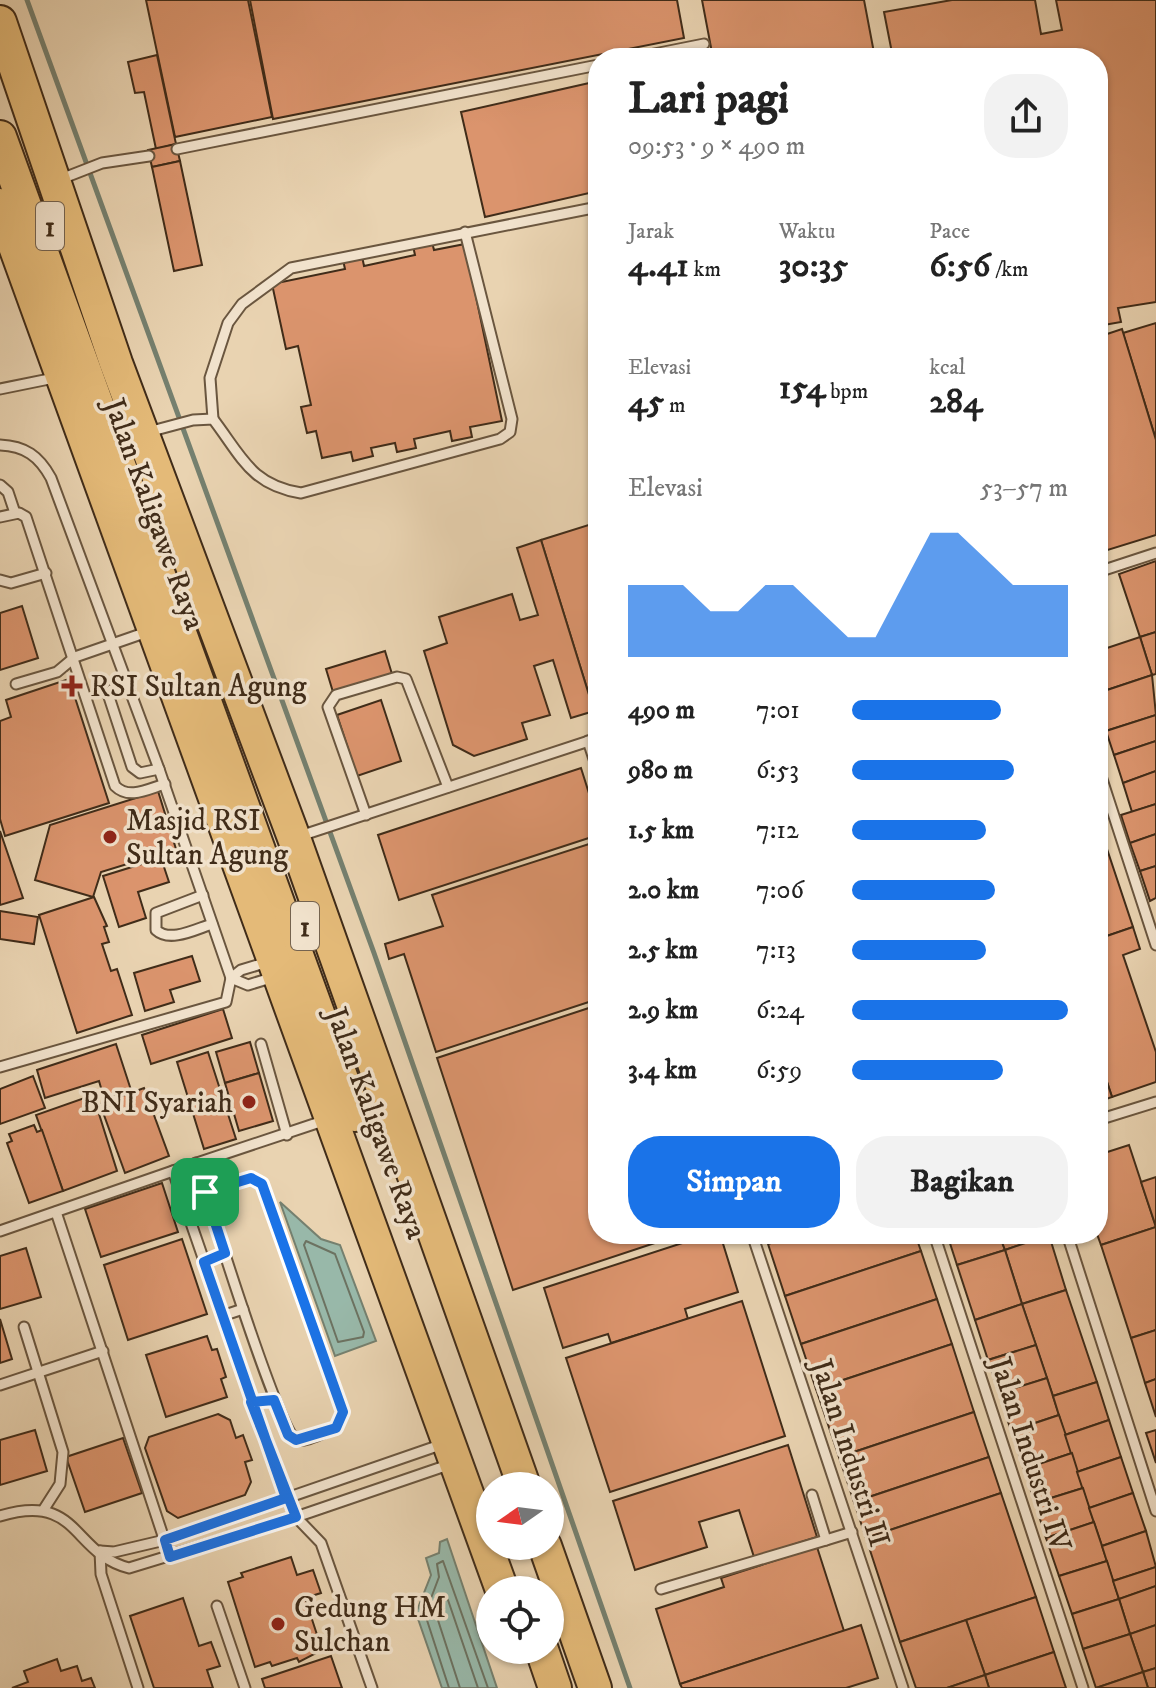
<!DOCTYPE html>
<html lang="id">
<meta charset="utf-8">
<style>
body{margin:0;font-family:"IM FELL DW Pica",serif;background:#f2f2f2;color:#222;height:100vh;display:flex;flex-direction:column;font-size:30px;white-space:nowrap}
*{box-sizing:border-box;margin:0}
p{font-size:26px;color:#767676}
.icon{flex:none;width:44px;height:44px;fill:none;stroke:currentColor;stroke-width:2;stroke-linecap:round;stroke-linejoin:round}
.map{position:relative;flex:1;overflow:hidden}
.details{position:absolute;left:588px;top:48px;width:520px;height:1196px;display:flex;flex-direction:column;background:#fff;border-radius:32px;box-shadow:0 2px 6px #0004}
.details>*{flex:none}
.needle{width:52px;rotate:256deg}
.controls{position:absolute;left:476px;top:1472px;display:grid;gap:16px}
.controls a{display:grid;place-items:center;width:88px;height:88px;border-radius:50%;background:#fff;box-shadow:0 2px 6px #0004;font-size:40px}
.pin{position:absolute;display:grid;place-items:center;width:68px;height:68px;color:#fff;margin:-34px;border-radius:16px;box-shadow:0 4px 12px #0006}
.round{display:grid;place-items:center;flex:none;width:84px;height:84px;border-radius:32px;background:#f2f2f2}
.overview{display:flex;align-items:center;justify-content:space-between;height:136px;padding:0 40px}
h1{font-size:44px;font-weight:700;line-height:60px}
.metrics{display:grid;grid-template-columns:repeat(3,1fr);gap:12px;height:136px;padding:8px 40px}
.metrics div{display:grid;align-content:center}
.metrics b{font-size:34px;font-weight:700}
.metrics small{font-size:22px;font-weight:400}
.metrics p{font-size:22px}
.chart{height:224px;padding:16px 40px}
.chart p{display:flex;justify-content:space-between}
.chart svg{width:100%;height:144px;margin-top:8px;fill:#1a73e8;opacity:.7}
.action{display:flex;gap:16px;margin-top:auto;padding:16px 40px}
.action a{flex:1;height:92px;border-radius:32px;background:#1a73e8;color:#fff;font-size:32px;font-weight:700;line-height:92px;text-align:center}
.action a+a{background:#f2f2f2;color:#222}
ul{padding:0 40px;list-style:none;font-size:26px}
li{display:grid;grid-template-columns:128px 96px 1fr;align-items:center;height:60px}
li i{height:20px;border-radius:10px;background:#1a73e8}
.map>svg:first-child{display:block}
</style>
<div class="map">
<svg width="1156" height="1688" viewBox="0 0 1156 1688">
<rect width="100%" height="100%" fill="#e9d3b1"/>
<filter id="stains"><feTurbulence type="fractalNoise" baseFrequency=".0025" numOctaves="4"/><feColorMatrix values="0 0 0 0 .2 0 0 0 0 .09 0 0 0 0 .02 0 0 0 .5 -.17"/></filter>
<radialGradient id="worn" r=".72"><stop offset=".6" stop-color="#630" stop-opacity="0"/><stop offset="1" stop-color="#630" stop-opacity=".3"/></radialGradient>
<g fill="#98b8a9" stroke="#75806f" stroke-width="2">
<path d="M 280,1202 L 321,1239 L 340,1245 L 376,1341 L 335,1356 Z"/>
<path d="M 447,1539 L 497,1688 L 442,1688 L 416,1613 L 431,1575 L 426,1558 L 439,1553 L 440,1542 Z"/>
</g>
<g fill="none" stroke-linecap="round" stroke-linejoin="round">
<g stroke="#6c7261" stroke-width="2">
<path d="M 306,1241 L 335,1254 L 364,1332 L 363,1337 L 338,1342 L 304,1245 Z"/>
<path d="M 449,1688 L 425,1614 L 439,1577 L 437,1564 L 443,1561 L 488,1688"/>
<path d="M 460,1688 L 436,1614 L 444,1597 L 448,1600 L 478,1688"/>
</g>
<path stroke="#75806f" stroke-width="5" d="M 27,0 L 374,953 L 630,1688"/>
</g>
<g fill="#db946d" stroke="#402c19" stroke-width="2">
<path d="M 146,0 L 248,0 L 272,117 L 175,137 Z"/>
<path d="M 250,0 L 677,0 L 684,38 L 273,119 Z"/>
<path d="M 702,0 L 864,0 L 875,58 L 713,58 Z"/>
<path d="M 952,0 L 1035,0 L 1041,34 L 1062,30 L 1056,0 L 1156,0 L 1156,302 L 1118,308 L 1121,322 L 1098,326 L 1098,58 L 893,58 L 884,12 Z"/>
<path d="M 157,55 L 176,144 L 156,149 L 144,92 L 135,93 L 128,62 Z"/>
<path d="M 598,81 L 598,191 L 485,217 L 461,112 Z"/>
<path d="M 176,144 L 180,161 L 152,167 L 148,150 Z"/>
<path d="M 180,161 L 202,265 L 174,271 L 152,167 Z"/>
<path d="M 432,242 L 434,250 L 465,244 L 502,421 L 470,427 L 472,437 L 452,441 L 450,431 L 414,439 L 416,448 L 397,452 L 395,443 L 371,448 L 373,456 L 353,461 L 351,452 L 322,458 L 316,431 L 307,433 L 301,407 L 311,405 L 298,346 L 286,349 L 272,284 L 345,269 L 343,260 L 362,256 L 364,266 L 415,255 L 413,246 Z"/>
<path d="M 1156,323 L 1156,440 L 1123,333 Z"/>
<path d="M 1122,329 L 1156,440 L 1156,535 L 1098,553 L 1098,337 Z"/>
<path d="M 598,522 L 598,710 L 594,711 L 541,540 Z"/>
<path d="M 541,540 L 594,711 L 571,718 L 553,660 L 534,666 L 550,715 L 522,723 L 527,739 L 474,756 L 453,745 L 424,651 L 447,643 L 439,617 L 512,594 L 520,620 L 538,615 L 517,548 Z"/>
<path d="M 1156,561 L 1156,632 L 1140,637 L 1119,574 Z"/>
<path d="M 22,606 L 38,658 L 0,670 L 0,613 Z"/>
<path d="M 1156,632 L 1156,674 L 1152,675 L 1140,637 Z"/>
<path d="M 1140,637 L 1152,675 L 1098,693 L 1098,651 Z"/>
<path d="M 385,651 L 392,674 L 333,692 L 326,669 Z"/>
<path d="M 1152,675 L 1156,715 L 1106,731 L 1098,708 L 1098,693 Z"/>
<path d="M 69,679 L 109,803 L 5,836 L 0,819 L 0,721 L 11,717 L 6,700 Z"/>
<path d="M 381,700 L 401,761 L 357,776 L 337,715 Z"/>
<path d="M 1156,715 L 1156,741 L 1114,755 L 1106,731 Z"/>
<path d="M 1156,741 L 1156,771 L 1123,783 L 1114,755 Z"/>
<path d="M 581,768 L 598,822 L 598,835 L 399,900 L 378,835 Z"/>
<path d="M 1156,771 L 1156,804 L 1132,812 L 1123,783 Z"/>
<path d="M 158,791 L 176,849 L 101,872 L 93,897 L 35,880 L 50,825 Z"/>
<path d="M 1156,804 L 1156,834 L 1130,843 L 1121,815 Z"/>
<path d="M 0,831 L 23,898 L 0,905 Z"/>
<path d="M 1156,834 L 1156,866 L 1140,871 L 1130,843 Z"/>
<path d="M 1103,837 L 1133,927 L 1098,939 L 1098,839 Z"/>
<path d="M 589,844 L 598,873 L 598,999 L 436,1052 L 404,954 L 389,959 L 385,944 L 443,926 L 432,895 Z"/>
<path d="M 161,858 L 169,882 L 138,892 L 146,918 L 119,927 L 103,876 Z"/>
<path d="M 1156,866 L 1156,898 L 1150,901 L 1140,871 Z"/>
<path d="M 94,897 L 107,926 L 104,927 L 109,942 L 102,944 L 111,971 L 117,969 L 132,1015 L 77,1033 L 39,915 Z"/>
<path d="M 0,911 L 38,917 L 34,944 L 0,939 Z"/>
<path d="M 1133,927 L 1140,949 L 1123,955 L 1156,1052 L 1156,1082 L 1112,1097 L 1098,1055 L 1098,939 Z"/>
<path d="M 192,956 L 200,981 L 170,990 L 174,1002 L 145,1011 L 134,973 Z"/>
<path d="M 598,1005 L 598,1234 L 682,1234 L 513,1290 L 437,1058 Z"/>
<path d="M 223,1009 L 232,1038 L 151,1064 L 142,1035 Z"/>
<path d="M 250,1042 L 259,1073 L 225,1083 L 216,1052 Z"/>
<path d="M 116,1044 L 131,1090 L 104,1098 L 99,1081 L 45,1098 L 37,1070 Z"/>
<path d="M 208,1052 L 236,1139 L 204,1149 L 177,1062 Z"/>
<path d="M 1098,1055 L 1112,1097 L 1098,1102 Z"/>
<path d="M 259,1073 L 273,1121 L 239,1131 L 225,1083 Z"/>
<path d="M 33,1076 L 45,1108 L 0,1124 L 0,1089 Z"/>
<path d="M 144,1088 L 169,1156 L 125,1173 L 100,1104 Z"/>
<path d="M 93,1095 L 117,1171 L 63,1191 L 36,1115 Z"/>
<path d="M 34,1125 L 37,1132 L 42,1130 L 63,1191 L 29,1203 L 7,1143 L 12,1141 L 9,1134 Z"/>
<path d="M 1129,1145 L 1156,1227 L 1101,1245 L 1097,1234 L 1098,1155 Z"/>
<path d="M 1156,1177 L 1156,1227 L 1141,1182 Z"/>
<path d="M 162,1183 L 178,1232 L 101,1257 L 85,1209 Z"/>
<path d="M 1156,1227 L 1156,1330 L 1131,1338 L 1101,1245 Z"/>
<path d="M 710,1234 L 720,1234 L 738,1292 L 685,1309 L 688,1319 L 611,1343 L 608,1334 L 563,1348 L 544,1288 Z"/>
<path d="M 799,1234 L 915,1234 L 921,1251 L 785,1296 L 768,1244 Z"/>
<path d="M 947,1234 L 999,1234 L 1005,1250 L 957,1265 Z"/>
<path d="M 999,1234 L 1048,1234 L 1049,1235 L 1005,1250 Z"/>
<path d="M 1049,1235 L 1066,1290 L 1022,1304 L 1005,1250 Z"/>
<path d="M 182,1239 L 207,1314 L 128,1340 L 104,1265 Z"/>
<path d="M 26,1248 L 41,1297 L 0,1309 L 0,1256 Z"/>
<path d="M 1005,1250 L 1022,1304 L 975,1320 L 957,1265 Z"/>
<path d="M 921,1251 L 937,1299 L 801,1344 L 785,1296 Z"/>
<path d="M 1066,1290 L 1097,1382 L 1053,1396 L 1022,1304 Z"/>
<path d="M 937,1299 L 952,1344 L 816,1389 L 801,1344 Z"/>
<path d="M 742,1301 L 785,1436 L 610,1492 L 566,1358 Z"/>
<path d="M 1022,1304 L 1036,1345 L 988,1360 L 975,1320 Z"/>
<path d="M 0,1319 L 12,1359 L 0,1363 Z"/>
<path d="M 1156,1330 L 1156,1379 L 1145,1383 L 1131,1338 Z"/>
<path d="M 207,1336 L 212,1350 L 217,1349 L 226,1377 L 221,1379 L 227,1397 L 166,1417 L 146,1355 Z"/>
<path d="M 952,1344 L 974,1412 L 839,1457 L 816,1389 Z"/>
<path d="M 1036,1345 L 1047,1378 L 999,1393 L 988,1360 Z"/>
<path d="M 1047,1378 L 1059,1415 L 1011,1431 L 999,1393 Z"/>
<path d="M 1156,1379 L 1156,1417 L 1145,1383 Z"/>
<path d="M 1097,1382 L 1109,1420 L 1065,1435 L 1053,1396 Z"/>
<path d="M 974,1412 L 989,1457 L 854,1502 L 839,1457 Z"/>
<path d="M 218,1414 L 230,1420 L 236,1438 L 243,1435 L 252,1460 L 245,1462 L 251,1482 L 245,1495 L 178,1518 L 167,1511 L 145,1448 L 149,1437 Z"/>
<path d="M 1059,1415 L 1072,1453 L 1024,1469 L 1011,1431 Z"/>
<path d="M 1109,1420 L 1121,1457 L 1077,1472 L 1065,1435 Z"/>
<path d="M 35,1430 L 47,1471 L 0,1485 L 0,1440 Z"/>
<path d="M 1156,1430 L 1156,1463 L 1146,1433 Z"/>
<path d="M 123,1438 L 142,1493 L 85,1512 L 66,1457 Z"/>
<path d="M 788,1445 L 817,1537 L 754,1557 L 739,1510 L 699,1522 L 707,1547 L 635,1570 L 613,1501 Z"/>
<path d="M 1072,1453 L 1083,1488 L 1035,1503 L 1024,1469 Z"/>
<path d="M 989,1457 L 1001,1493 L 866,1538 L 854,1502 Z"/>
<path d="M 1121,1457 L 1133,1493 L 1089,1508 L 1077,1472 Z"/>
<path d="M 1083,1488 L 1094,1522 L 1046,1538 L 1035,1503 Z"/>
<path d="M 1001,1493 L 1036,1597 L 900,1642 L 866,1538 Z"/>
<path d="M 1133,1493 L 1146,1531 L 1102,1546 L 1089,1508 Z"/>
<path d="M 1094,1522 L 1107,1561 L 1059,1576 L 1046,1538 Z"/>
<path d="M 1146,1531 L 1156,1567 L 1113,1581 L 1102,1546 Z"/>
<path d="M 817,1547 L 844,1631 L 680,1684 L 656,1609 L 724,1587 L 721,1578 Z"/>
<path d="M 291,1557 L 297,1575 L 313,1570 L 321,1593 L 305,1598 L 322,1650 L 299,1662 L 297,1658 L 272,1666 L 270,1662 L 255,1667 L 228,1582 L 243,1577 L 241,1573 Z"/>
<path d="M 1107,1561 L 1119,1599 L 1072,1614 L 1059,1576 Z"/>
<path d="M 1156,1567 L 1156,1586 L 1119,1599 L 1113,1581 Z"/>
<path d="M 1156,1586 L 1156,1625 L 1130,1634 L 1119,1599 Z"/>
<path d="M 1036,1597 L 1054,1652 L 985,1675 L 966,1620 Z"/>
<path d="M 183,1598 L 199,1646 L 211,1642 L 220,1666 L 207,1670 L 213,1688 L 154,1688 L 130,1616 Z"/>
<path d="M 1119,1599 L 1130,1634 L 1083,1649 L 1072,1614 Z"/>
<path d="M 966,1620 L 985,1675 L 947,1688 L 916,1688 L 900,1642 Z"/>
<path d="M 861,1625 L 878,1678 L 846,1688 L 682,1688 L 680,1684 Z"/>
<path d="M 1156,1625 L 1156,1668 L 1143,1672 L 1130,1634 Z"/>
<path d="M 1130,1634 L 1143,1672 L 1096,1688 L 1083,1649 Z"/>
<path d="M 1054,1652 L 1066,1688 L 989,1688 L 985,1675 Z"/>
<path d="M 331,1656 L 342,1688 L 265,1688 L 262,1679 Z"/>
<path d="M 57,1659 L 61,1671 L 77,1666 L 82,1681 L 91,1678 L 95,1688 L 12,1688 L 28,1682 L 24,1671 Z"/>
<path d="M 1156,1668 L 1156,1688 L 1148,1688 L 1143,1672 Z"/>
<path d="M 1143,1672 L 1148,1688 L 1096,1688 Z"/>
<path d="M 985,1675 L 989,1688 L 947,1688 Z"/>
</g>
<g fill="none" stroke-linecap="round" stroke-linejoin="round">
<g stroke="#6a563f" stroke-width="13">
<g id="lane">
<path d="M 634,58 L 704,44"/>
<path d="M 177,149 L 598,65"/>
<path d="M 61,179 L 102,163 L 149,156"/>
<path d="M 0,389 L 59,377"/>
<path d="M 213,419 L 210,378 L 228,323 L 242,304 L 291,268 L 598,207"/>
<path d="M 148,432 L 193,420 L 213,419 C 242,457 251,485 301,493 L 500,439 L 510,432 L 512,419 L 465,232"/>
<path d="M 0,445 C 25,446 39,456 51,478 L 159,769 L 231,978 L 226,1002 L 0,1067"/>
<path d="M 0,485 L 8,492 L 15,513"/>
<path d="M 0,517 L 19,513 L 26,517 L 115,786 C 129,800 148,789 165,784"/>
<path d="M 1098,572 L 1156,553"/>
<path d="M 0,580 L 11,583 L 46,573"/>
<path d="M 16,684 L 57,672 L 75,657 L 147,632"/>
<path d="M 128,684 L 111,690 L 109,697 L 132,767 L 140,773 L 159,769"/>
<path d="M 588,741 L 598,771"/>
<path d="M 1098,767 L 1156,945"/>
<path d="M 366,815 L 328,707 L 336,695 L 397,677 L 406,679 L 448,787"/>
<path d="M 297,837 L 598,738"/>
<path d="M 203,895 L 156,913 L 156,930 C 170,943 196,929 212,924"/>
<path d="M 231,978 L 248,985 L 274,977"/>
<path d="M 231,978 L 241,970 L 268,962"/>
<path d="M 261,1044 L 287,1135"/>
<path d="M 1098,1120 L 1156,1102"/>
<path d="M 196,1163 C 206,1195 280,1435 296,1440 C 306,1443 326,1431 336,1428 L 343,1412 L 262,1184 L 251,1178 L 205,1192"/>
<path d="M 173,1171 L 326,1120"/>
<path d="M 56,1212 L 170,1557"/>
<path d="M 0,1231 L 173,1171 L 286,1498 L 296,1517 L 321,1543 L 372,1688"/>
<path d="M 752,1234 L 903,1688"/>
<path d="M 934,1234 L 1083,1688"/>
<path d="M 1067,1234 L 1156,1511"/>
<path d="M 204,1262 L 225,1253"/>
<path d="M 222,1316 L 243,1309"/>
<path d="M 24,1327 L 63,1452 L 60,1484 L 44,1509"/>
<path d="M 0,1385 L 103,1351"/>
<path d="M 251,1402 L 274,1400"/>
<path d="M 812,1495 L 826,1540 L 852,1532"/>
<path d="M 0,1516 C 80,1492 71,1553 129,1568 L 296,1517 L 451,1464"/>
<path d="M 100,1551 L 114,1552 L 165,1540 L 443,1444"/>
<path d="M 100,1551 L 101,1574 L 138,1688"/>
<path d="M 661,1589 L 826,1540"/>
<path d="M 217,1606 L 245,1688"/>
</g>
</g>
<g stroke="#402c19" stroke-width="36">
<g id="highway">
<path d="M 0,22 L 116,363 L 294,838 L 524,1486"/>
<path d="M 0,137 L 355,1115"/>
<path d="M 0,205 L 502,1590"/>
<path d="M 545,1546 L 595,1688"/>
<path d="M 542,1650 L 555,1688"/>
</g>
</g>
<use href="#lane" stroke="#f1e2cc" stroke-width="9"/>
<use href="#highway" stroke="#e4ba78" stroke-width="32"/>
</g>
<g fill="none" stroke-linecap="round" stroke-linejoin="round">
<g stroke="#fff" stroke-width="16">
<path id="route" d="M 205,1192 L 225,1253 L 204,1262 L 286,1498 L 165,1540 L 170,1557 L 296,1517 L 251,1402 L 274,1400 L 288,1435 L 296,1440 L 336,1428 L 343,1412 L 262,1184 L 251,1178 L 205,1192"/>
</g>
<use href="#route" stroke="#1a73e8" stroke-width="10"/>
</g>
<g fill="#8f2418" stroke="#f1e2cc" stroke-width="3">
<path d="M68 674h8v8h8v8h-8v8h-8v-8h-8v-8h8z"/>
<circle cx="110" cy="837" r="8"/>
<circle cx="249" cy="1102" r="8"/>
<circle cx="278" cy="1624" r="8"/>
</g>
<g text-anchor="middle" stroke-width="7" stroke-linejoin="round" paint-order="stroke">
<g fill="#f1e2cc" stroke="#75634f" stroke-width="2">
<rect x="36" y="202" width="28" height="48" rx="6"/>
<rect x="291" y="902" width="28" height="48" rx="6"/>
</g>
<g font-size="28" font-weight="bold" fill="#402c19">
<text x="50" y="236">1</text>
<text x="305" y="936">1</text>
</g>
<g font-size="30" fill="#402c19" stroke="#f1e2cc">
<text transform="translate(155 514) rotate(70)" y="10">Jalan Kaligawe Raya</text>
<text transform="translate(377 1123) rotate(70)" y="10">Jalan Kaligawe Raya</text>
<text transform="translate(851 1453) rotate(72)" y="10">Jalan Industri II</text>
<text transform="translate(1031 1454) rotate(72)" y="10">Jalan Industri IV</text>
</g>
<g font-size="30" fill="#402c19" stroke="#f1e2cc" text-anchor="start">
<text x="90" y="696">RSI Sultan Agung</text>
<text x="126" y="830">Masjid RSI<tspan x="126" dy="34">Sultan Agung</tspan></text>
<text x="233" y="1112" text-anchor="end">BNI Syariah</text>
<text x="294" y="1617">Gedung HM<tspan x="294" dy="34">Sulchan</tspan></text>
</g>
</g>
<rect width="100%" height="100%" filter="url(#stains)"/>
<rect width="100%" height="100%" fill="url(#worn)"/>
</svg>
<div class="controls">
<a><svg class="needle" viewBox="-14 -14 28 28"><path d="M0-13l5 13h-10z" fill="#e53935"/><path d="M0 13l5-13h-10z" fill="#767676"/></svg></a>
<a><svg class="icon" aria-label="locate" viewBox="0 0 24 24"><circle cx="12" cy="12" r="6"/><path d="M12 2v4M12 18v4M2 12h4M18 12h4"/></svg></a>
</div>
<div class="pin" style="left:205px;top:1192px;background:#1e9e55"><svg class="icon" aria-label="arrive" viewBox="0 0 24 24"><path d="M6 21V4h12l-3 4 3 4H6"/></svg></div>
<section class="details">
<div class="overview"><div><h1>Lari pagi</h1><p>09:53 · 9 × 490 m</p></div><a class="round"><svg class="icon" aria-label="share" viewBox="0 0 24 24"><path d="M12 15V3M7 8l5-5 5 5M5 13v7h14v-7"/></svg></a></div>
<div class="metrics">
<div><p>Jarak</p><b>4.41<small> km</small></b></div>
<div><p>Waktu</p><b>30:35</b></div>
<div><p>Pace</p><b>6:56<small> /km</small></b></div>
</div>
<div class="metrics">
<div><p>Elevasi</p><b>45<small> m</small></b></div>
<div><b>154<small> bpm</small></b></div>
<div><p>kcal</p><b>284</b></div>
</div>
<div class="chart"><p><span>Elevasi</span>53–57 m</p>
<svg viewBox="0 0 160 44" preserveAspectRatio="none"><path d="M0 44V22L10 22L20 22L30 30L40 30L50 22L60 22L70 30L80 38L90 38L100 22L110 6L120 6L130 14L140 22L150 22L160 22V44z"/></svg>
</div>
<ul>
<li><b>490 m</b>7:01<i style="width:69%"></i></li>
<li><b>980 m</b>6:53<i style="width:75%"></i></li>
<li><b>1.5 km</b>7:12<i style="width:62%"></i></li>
<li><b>2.0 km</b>7:06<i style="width:66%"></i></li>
<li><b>2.5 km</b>7:13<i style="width:62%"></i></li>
<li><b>2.9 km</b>6:24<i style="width:100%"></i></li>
<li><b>3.4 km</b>6:59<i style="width:70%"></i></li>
</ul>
<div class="action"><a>Simpan</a><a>Bagikan</a></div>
</section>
</div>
